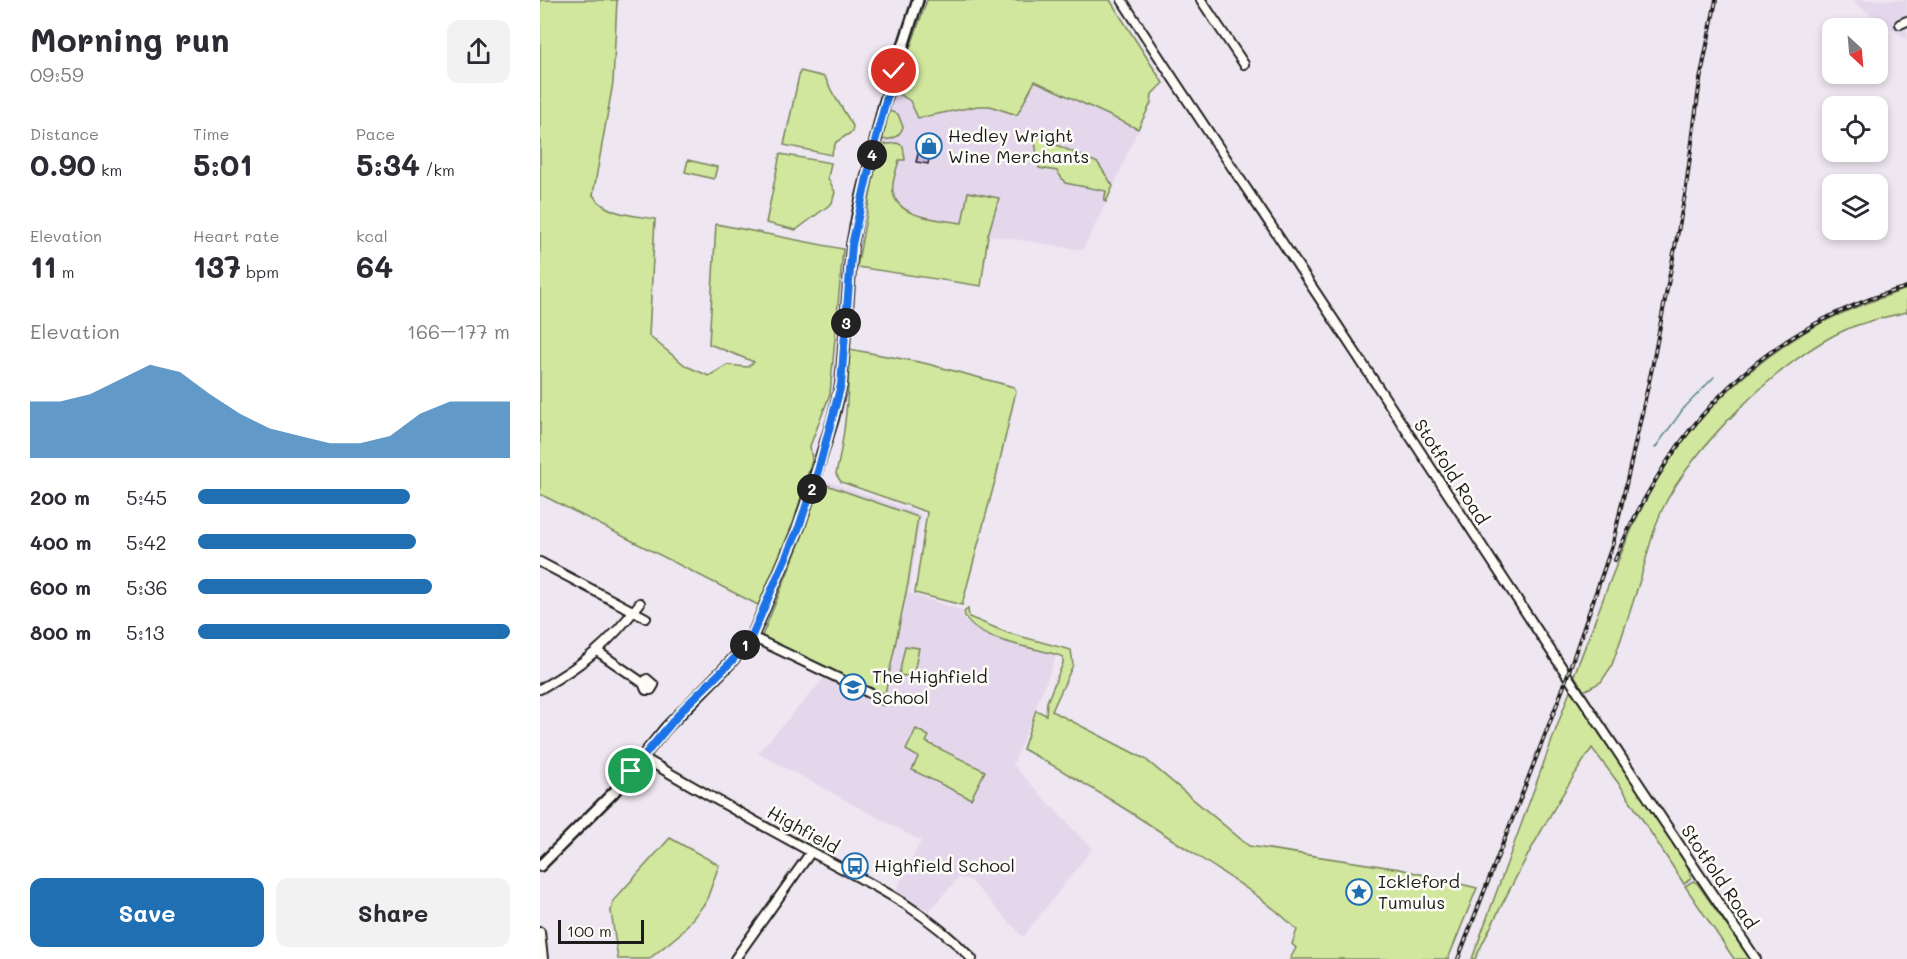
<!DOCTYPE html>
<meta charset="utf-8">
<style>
body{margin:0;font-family:Mali,sans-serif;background:#f2f2f3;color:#2b2b33;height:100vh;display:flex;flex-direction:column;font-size:22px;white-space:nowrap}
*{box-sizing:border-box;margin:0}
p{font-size:20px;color:#7c7c81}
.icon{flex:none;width:33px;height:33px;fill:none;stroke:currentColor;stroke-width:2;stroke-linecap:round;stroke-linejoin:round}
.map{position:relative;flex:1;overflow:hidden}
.sheet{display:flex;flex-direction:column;background:#fff;width:540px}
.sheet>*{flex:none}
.needle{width:39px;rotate:154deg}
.tools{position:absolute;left:1282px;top:18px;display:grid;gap:12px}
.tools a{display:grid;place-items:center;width:66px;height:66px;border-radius:12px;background:#fff;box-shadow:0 3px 9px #0003;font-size:30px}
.scale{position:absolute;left:18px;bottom:15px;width:86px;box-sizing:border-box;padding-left:6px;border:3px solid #1c1c1c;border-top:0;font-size:16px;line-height:21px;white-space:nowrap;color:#1c1c1c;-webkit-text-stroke:4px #fdfcf7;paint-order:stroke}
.pin{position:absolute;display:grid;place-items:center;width:51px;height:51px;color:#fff;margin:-26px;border:3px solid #fff;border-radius:50%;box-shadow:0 2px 6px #0007}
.km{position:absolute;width:30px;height:30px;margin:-15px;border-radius:50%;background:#222;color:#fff;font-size:16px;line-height:30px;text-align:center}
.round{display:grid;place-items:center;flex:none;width:63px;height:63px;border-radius:12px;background:#f2f2f3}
.overview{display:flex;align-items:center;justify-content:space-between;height:102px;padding:0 30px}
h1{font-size:33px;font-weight:800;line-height:45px}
.stats{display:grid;grid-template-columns:repeat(3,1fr);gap:9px;height:102px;padding:6px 30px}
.stats div{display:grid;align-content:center}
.stats b{font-size:30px;font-weight:800}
.stats small{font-size:16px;font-weight:400}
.stats p{font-size:16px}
.chart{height:168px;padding:12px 30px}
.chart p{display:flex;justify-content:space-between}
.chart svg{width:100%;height:108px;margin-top:6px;fill:#1f6fb2;opacity:.7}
.action{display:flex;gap:12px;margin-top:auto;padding:12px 30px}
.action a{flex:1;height:69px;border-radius:12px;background:#1f6fb2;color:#fff;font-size:24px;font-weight:800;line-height:69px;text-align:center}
.action a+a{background:#f2f2f3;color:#2b2b33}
ul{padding:0 30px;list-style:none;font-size:20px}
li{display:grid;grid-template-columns:96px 72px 1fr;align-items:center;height:45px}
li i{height:15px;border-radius:8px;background:#1f6fb2}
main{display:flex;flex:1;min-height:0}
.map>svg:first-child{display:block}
</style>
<main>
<section class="sheet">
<div class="overview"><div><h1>Morning run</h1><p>09:59</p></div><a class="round"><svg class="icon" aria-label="share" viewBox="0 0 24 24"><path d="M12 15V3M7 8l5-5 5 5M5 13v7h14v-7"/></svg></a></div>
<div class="stats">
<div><p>Distance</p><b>0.90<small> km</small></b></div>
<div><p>Time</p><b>5:01</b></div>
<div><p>Pace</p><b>5:34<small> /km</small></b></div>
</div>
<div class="stats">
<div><p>Elevation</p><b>11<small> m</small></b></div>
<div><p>Heart rate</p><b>137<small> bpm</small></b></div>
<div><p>kcal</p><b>64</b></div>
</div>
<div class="chart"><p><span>Elevation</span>166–177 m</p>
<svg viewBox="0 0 160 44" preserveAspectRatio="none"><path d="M0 44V21L10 21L20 18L30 12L40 6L50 9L60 18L70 26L80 32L90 35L100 38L110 38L120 35L130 26L140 21L150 21L160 21V44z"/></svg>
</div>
<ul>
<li><b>200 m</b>5:45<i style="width:68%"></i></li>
<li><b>400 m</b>5:42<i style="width:70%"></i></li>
<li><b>600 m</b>5:36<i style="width:75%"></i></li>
<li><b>800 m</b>5:13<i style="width:100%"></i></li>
</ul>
<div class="action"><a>Save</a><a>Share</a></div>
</section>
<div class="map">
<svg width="1367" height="959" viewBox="0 0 1367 959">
<rect width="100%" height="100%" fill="#eee6f0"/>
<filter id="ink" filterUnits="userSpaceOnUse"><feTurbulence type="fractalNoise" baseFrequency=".0167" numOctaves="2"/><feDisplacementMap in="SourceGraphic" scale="12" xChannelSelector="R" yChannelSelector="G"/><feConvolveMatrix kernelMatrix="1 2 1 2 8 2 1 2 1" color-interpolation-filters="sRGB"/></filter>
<g filter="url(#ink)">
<g fill="#e4d7ec">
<path d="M 1311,0 L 1367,0 L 1367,40 Z"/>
<path d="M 494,81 L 598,129 L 570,195 L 543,250 L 448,235 L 459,198 L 424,228 L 349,211 L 336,157 L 355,91 L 363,95 L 375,109 L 450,106 L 477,115 Z"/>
<path d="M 275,477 L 379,513 L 381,517 L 369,593 L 421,610 L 425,621 L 432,627 L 468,643 L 517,654 L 473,765 L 552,849 L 483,937 L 430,880 L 418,878 L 389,911 L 356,891 L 381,841 L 218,753 L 286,676 L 213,642 Z"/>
</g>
<g fill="#d0e79d" stroke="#76825c" stroke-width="1.5">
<path d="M 0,0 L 77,0 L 73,83 L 53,195 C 66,215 93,215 115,219 L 109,336 L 146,366 L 169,376 L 187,365 L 207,367 L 214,362 L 169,344 L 176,224 L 303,249 L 290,394 L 270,446 L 272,460 L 254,521 L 218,605 L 0,494 Z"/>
<path d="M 387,0 L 570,0 L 623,83 L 612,94 L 611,103 L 598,129 L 495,81 L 477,115 L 450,106 L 438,106 L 378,118 L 370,101 L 355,91 Z"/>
<path d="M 260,71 L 285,77 L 292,92 L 313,126 L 312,132 L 296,142 L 291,155 L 244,145 Z"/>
<path d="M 346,110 L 358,114 L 363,127 C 359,138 351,141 340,139 Z"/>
<path d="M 494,135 L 558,163 L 573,186 L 566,202 L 564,201 L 566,191 L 525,183 L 517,171 L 499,168 Z"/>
<path d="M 357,143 L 363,146 L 365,160 L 359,160 C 357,169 351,183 353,192 C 358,219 400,219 422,223 L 428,192 L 459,198 L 448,235 L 441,286 L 317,267 L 338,153 L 340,145 Z"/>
<path d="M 240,154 L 291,163 L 288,178 L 295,192 L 292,203 L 256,230 L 226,223 Z"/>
<path d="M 148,160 L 177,167 L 174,179 L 145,172 Z"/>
<path d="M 1367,289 L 1367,312 C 1347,317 1325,321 1305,330 C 1243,357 1151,448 1122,510 C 1112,532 1107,557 1100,580 C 1091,609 1082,638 1071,667 L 1061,682 L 1044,691 L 1034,675 C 1057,618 1076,558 1105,502 C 1138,436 1192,379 1254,339 C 1288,316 1329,302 1367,289 Z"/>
<path d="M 309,349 L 384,363 L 474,387 L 476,391 L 456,477 L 422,605 L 375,593 L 387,512 L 301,482 L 296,474 C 306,432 309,392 309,349 Z"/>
<path d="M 281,483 L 378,517 L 368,583 L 345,694 L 246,650 L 222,636 L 259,545 Z"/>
<path d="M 428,609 L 429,617 L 468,633 L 531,650 L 533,665 L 512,711 L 605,759 L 709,846 L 860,869 L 937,888 L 908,959 L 750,959 L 756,948 L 752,944 L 757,930 C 729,901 695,881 662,859 C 603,820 545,782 483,749 L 496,710 L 506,715 L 507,702 L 523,663 L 523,657 C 499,647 429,642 424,612 Z"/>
<path d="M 365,646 L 379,648 L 373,677 L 359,675 Z"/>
<path d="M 1030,691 L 1036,696 L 1148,867 L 1151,878 L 1144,884 L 1082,788 L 1052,748 C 1007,815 970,887 935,959 L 932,959 Z"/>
<path d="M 376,729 L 389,736 L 386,742 L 445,771 L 431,799 L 372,770 L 378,757 L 366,750 Z"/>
<path d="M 130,838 L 179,865 L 166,902 L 141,933 L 109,959 L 78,959 L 71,911 L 73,901 Z"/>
<path d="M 1153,881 L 1157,883 L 1210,959 L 1194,959 L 1145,886 Z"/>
</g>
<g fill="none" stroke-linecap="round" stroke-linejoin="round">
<path stroke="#598a8e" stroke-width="1.5" d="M 1115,448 L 1144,408 L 1174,377"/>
</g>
<path fill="#ccb3e1" stroke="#1c1c1c" stroke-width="1.5" d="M 382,138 L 399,142 L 397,155 L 390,154 L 388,164 L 376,162 Z"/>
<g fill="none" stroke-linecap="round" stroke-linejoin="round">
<g stroke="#1c1c1c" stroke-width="12">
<g id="minor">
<path d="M 582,0 C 658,119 738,234 815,352 C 948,555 1080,758 1216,959"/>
<path d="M 661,0 L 704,64"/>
<path d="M 1360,24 L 1367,21"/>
<path d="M 0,562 L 106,618"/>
<path d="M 212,637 L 344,700"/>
<path d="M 57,651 L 103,683 L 106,690 L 111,690 L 114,685 L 107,679 L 103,683"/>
<path d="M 0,689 C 44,664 69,644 100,603"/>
<path d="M 102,757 C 158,790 216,822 273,853 C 335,886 383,908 432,959"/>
<path d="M 0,932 L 3,959"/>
<path d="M 195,959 L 271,852"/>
</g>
</g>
<g stroke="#1c1c1c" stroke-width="14">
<path id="major" d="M 0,866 L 74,792 L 126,728 L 190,663 L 212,637 L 259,527 L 293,419 L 301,385 L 312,245 L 318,213 L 344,105 L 378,0"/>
</g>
<use href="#minor" stroke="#fdfcf7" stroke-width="8"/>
<use href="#major" stroke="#fdfcf7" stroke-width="9"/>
<g stroke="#1c1c1c" stroke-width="4">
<g id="rail">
<path d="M 1075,560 C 1133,423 1222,328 1367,287"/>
<path d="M 918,959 L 1022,691 L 1073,543 L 1112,368 L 1145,195 L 1160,80 L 1176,0"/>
</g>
</g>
<use href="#rail" stroke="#fdfcf7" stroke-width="1.5" stroke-dasharray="4.5" stroke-linecap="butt"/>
</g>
</g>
<g fill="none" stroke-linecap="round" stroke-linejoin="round" filter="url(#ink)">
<g stroke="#fff" stroke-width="12">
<path id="route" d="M 91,771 L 144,708 L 190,663 L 210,640 L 259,527 L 278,471 L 301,385 L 312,245 L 335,142 L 354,71"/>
</g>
<use href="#route" stroke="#1a73e8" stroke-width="8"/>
</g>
<defs>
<g id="shop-ring" transform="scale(1.35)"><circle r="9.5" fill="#fdfcf7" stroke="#1f6fb2" stroke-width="1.5"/><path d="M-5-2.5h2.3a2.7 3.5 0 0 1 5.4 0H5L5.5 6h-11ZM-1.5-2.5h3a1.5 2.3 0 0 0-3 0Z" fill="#1f6fb2"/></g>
<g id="school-ring" transform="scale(1.35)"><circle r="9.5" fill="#fdfcf7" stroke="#1f6fb2" stroke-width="1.5"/><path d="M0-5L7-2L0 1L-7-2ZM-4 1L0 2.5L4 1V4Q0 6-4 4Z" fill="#1f6fb2"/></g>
<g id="bus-ring" transform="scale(1.35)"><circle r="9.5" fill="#fdfcf7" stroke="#1f6fb2" stroke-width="1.5"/><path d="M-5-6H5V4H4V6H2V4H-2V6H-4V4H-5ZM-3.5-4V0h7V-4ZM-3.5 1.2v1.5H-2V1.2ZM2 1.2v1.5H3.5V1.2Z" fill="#1f6fb2"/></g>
<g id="sight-ring" transform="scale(1.35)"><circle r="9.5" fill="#fdfcf7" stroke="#1f6fb2" stroke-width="1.5"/><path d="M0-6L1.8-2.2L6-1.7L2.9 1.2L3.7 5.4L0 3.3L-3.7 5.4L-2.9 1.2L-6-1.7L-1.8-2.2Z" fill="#1f6fb2"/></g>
</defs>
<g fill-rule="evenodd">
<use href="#shop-ring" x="389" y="146"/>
<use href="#school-ring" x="313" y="687"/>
<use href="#bus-ring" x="315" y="866"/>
<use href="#sight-ring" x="819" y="892"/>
</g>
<g text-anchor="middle" stroke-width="5" stroke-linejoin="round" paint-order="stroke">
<g font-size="18" fill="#1c1c1c" stroke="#fdfcf7" text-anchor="start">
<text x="408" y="142">Hedley Wright<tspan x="408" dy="21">Wine Merchants</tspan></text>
<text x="332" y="683">The Highfield<tspan x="332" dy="21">School</tspan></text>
<text x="334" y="872">Highfield School</text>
<text x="838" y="888">Ickleford<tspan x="838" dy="21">Tumulus</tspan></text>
</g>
<g font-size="18" fill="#1c1c1c" stroke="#fdfcf7">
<text transform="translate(911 472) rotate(57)" y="6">Stotfold Road</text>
<text transform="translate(263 830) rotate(29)" y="6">Highfield</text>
<text transform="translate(1179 877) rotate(56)" y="6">Stotfold Road</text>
</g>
</g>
</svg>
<div class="tools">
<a><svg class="needle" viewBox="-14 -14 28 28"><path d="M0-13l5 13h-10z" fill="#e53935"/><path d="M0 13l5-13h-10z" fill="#7c7c81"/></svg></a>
<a><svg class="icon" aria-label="locate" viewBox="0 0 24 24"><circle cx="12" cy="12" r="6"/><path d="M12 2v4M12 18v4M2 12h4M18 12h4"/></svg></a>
<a><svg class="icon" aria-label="layers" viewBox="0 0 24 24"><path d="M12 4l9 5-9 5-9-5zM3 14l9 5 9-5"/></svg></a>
</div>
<div class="scale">100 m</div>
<div class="pin" style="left:91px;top:771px;background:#1e9e55"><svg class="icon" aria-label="arrive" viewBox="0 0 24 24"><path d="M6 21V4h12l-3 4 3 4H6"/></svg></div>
<div class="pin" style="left:354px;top:71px;background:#d93025"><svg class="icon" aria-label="check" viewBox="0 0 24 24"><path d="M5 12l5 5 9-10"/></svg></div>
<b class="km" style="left:205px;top:645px">1</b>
<b class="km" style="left:272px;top:489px">2</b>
<b class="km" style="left:306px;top:323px">3</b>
<b class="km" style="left:332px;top:155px">4</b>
</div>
</main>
